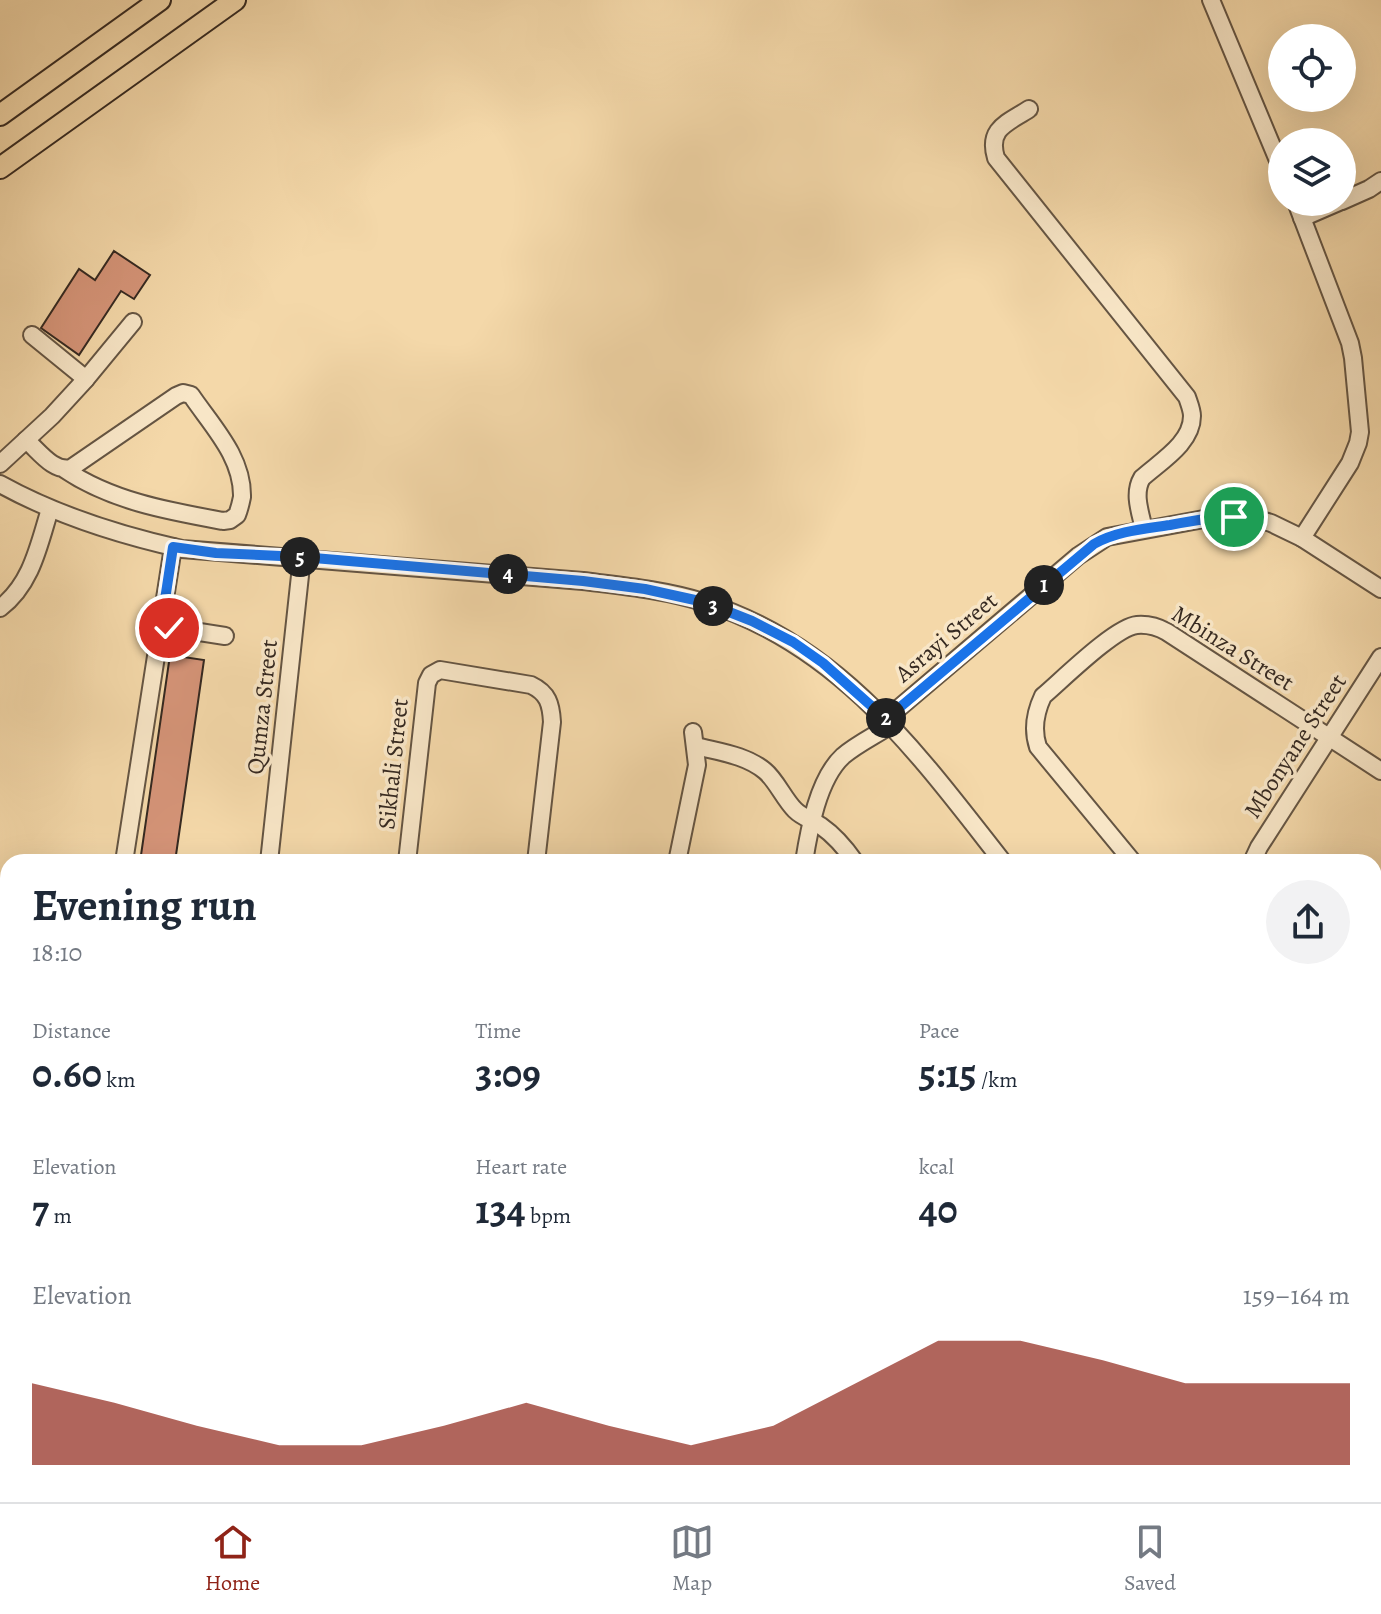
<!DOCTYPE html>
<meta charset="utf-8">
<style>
body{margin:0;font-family:Alegreya,serif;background:#f2f2f3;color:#1f2937;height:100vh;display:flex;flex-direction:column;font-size:30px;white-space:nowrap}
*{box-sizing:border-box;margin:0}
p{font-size:26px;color:#747a83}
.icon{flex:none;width:44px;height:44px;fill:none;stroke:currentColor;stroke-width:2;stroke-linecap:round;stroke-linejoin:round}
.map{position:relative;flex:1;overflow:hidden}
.panel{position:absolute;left:0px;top:854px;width:1382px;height:648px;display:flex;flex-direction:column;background:#fff;border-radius:24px 24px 0 0;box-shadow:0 8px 32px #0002}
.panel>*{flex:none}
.buttons{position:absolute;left:1268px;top:24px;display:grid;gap:16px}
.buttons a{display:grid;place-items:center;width:88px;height:88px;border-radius:50%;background:#fff;box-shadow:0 8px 32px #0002;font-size:40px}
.pin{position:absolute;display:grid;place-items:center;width:68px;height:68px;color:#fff;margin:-34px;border:4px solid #fff;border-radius:50%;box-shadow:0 2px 8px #0007}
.km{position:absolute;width:40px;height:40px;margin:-20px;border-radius:50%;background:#222;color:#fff;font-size:22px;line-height:40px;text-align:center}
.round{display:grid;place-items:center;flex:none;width:84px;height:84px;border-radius:42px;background:#f2f2f3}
.overview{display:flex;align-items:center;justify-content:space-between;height:136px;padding:0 32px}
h1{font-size:44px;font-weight:600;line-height:60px}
.figures{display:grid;grid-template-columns:repeat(3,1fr);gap:12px;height:136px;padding:8px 32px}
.figures div{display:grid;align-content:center}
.figures b{font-size:40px;font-weight:600}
.figures small{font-size:22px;font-weight:400}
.figures p{font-size:22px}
.chart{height:224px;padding:16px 32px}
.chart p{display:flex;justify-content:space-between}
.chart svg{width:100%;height:144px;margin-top:8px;fill:#8f2418;opacity:.7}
.tabs{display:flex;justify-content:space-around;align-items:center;height:112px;border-top:2px solid #e0e1e3;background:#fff;font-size:22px;color:#747a83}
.tabs a{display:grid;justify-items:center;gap:4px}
.tabs .current{color:#8f2418}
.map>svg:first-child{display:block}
</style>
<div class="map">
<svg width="1381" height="1502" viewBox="0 0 1381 1502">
<rect width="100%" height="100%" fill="#f4d8a9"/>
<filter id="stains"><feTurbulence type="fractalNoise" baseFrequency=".0025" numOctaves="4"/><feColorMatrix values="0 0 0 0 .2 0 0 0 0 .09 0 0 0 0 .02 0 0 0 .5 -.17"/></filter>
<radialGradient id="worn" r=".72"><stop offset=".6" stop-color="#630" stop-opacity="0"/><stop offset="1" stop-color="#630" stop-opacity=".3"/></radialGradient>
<g fill="#d59478" stroke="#352921" stroke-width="2">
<path d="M 114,251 L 150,275 L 134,299 L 121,291 L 79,355 L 41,328 L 79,269 L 95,280 Z"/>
<path d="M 170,655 L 204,660 L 175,862 L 140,862 Z"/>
</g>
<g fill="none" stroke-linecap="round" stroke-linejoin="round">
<g stroke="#655543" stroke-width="20">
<g id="minor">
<path d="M 1211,0 L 1282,170"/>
<path d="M 1029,109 C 1008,123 987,128 996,158 L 1187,397 C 1189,403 1192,410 1192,416 C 1192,443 1161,461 1142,478 C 1133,493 1140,512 1144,529"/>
<path d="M 1342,201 L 1369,189 L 1381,181"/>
<path d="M 1296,202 L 1350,343 L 1353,358 L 1360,432 L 1358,443 L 1350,463 L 1302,538"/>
<path d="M 1302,218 L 1339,202"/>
<path d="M 32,335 L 86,379"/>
<path d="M 26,440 C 39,451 53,472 71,468 L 176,396 L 183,393 L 191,395 C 212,426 243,457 242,497 C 241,502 239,510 237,515 L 230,520 L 223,521 C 168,511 111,501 64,469"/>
<path d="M 0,464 L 52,416 L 86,379 L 133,322"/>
<path d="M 0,484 C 56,515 119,535 182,549 L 583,581 C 623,586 665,590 703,602 C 840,644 919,755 1003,862"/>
<path d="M 0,608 C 32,584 39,544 50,509"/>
<path d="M 161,626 L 225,636"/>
<path d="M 886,719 L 1078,556 L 1107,537 L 1215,517 L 1254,518 L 1271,523 L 1302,538 L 1381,589"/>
<path d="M 696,746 C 719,752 746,755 765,771 C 776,780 784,799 795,810 C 803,818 813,820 821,826 C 834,835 846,849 855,862"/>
<path d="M 124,862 L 173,547"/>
<path d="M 269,862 L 302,557"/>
<path d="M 407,862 L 427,683 L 431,675 L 440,670 L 531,685 C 548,693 551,704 552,722 L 536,862"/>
<path d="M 677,862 L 697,765 L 693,732"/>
<path d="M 804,862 C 809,830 818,779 843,756 C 857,744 876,735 891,725"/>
<path d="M 1133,862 L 1038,747 C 1032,729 1035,713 1043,696 C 1062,680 1115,627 1137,625 C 1149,624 1158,627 1167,632 L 1381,771"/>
<path d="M 1252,862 L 1259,847 L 1381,657"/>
<path d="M 0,1019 L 8,1014"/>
<path d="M 1374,1173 L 1381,1175"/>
<path d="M 0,1317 L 8,1318"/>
<path d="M 226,1494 L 232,1502"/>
<path d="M 764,1494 L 769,1502"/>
<path d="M 915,1494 L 919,1502"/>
<path d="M 1341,1494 L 1347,1502"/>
<path d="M 45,1500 L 57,1494"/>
<path d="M 970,1502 L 981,1494"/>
<path d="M 1093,1502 L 1094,1494"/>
<path d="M 1189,1502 L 1190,1494"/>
</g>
</g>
<g stroke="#352921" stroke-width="24">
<g id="major">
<path d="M 0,115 L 160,0"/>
<path d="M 0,168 L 235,0"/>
</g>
</g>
<use href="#minor" stroke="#f8e6c7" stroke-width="16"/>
<use href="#major" stroke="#f4d8a9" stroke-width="20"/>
</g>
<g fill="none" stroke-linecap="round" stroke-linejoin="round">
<g stroke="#fff" stroke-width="16">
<path id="route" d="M 169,628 L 161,626 L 173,547 L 216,553 L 302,557 L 583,581 L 645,589 L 704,602 L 752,621 L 793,642 L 823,663 L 886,719 L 1094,544 C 1117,531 1144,529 1170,525 C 1191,521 1212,517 1234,517"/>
</g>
<use href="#route" stroke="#1a73e8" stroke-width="10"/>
</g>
<g text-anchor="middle" stroke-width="7" stroke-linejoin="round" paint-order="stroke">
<g font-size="24" fill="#352921" stroke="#f8e6c7">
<text transform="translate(946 637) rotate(-40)" y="8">Asrayi Street</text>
<text transform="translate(1233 648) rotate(32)" y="8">Mbinza Street</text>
<text transform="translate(262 707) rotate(-84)" y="8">Qumza Street</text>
<text transform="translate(1295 746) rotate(-57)" y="8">Mbonyane Street</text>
<text transform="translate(393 764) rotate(-84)" y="8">Sikhali Street</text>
</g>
</g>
<rect width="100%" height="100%" filter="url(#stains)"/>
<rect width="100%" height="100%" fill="url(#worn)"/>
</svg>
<div class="buttons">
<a><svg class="icon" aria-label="locate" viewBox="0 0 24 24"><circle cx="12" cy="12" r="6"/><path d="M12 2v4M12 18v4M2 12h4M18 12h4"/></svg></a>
<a><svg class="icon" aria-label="layers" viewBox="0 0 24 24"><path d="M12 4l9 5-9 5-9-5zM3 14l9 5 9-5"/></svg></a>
</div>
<div class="pin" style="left:1234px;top:517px;background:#1e9e55"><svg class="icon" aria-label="arrive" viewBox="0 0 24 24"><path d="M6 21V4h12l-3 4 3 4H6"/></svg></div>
<div class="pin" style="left:169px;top:628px;background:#d93025"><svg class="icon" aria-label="check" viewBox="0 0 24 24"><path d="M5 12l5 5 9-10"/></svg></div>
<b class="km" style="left:1044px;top:585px">1</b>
<b class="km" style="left:886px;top:718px">2</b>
<b class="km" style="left:713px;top:606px">3</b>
<b class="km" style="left:508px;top:574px">4</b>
<b class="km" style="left:300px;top:557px">5</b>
<section class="panel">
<div class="overview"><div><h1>Evening run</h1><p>18:10</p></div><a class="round"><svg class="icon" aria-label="share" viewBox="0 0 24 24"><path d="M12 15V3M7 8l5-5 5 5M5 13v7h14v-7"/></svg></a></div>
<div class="figures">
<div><p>Distance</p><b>0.60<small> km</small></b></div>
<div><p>Time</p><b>3:09</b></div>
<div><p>Pace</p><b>5:15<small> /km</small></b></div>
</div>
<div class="figures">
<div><p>Elevation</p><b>7<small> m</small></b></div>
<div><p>Heart rate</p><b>134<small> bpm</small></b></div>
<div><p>kcal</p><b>40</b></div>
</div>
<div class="chart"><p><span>Elevation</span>159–164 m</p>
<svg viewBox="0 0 160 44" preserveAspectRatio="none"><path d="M0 44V19L10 25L20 32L30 38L40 38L50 32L60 25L70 32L80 38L90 32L100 19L110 6L120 6L130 12L140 19L150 19L160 19V44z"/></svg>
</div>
</section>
</div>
<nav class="tabs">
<a class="current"><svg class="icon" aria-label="home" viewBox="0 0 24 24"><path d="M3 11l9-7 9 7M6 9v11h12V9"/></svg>Home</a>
<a><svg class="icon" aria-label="map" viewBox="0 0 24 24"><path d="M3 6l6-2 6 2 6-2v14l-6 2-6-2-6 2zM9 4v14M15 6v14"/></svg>Map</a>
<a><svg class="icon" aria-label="saved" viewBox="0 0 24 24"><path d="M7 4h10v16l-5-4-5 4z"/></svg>Saved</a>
</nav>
